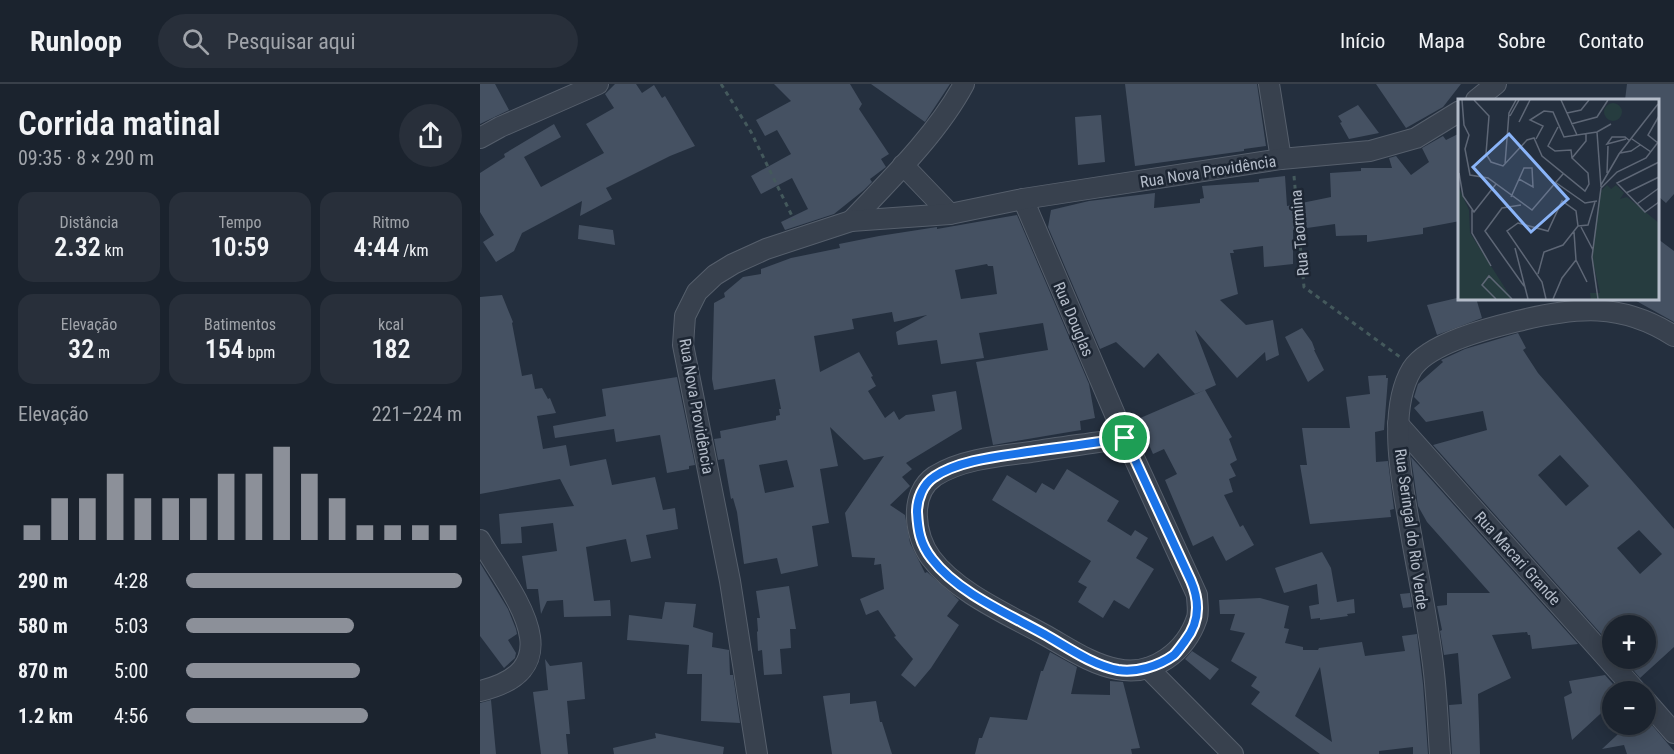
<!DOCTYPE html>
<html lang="pt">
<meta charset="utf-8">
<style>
body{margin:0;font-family:"Roboto Condensed",sans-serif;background:#282f3a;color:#f1f3f6;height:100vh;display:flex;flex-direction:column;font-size:22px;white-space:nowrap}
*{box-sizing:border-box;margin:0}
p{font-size:20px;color:#a0a4aa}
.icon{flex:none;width:33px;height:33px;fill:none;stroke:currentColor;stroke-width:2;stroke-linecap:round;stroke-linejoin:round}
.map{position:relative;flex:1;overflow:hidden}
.panel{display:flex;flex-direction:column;background:#1b232e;width:480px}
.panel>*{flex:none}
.controls{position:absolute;left:1122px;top:531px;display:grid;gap:12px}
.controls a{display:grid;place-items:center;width:54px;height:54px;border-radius:50%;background:#1b232e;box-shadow:0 3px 15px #0003,0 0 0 2px #39404a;font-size:30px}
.pin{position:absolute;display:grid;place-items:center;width:51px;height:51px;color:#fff;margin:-26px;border:3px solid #fff;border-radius:50%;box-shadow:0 2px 6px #0007}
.round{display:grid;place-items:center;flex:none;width:63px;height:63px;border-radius:32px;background:#282f3a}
.overview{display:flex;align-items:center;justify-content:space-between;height:102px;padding:0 18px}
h1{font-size:33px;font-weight:600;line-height:45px}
.figures{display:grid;grid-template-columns:repeat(3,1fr);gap:9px;height:102px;padding:6px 18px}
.figures div{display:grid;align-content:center;border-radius:15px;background:#282f3a;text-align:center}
.figures b{font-size:26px;font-weight:600}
.figures small{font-size:16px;font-weight:400}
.figures p{font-size:16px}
.chart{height:168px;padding:12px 18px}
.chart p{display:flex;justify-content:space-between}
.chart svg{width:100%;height:108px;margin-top:6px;stroke:#8c9099;stroke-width:6}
ul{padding:0 18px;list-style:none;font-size:20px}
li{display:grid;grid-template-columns:96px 72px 1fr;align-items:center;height:45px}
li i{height:15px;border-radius:8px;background:#8c9099}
header{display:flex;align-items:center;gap:36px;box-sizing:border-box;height:84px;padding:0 30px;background:#1b232e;border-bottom:2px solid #39404a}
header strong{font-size:28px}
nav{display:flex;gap:33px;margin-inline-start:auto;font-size:21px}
.search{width:420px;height:54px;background:#282f3a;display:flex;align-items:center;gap:15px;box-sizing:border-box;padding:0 21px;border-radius:33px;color:#a0a4aa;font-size:22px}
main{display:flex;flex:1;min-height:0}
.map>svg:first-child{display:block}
</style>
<header>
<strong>Runloop</strong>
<div class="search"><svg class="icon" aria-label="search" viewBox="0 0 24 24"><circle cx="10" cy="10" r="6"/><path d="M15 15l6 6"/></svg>Pesquisar aqui</div>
<nav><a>Início</a><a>Mapa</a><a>Sobre</a><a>Contato</a></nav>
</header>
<main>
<section class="panel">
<div class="overview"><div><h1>Corrida matinal</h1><p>09:35 · 8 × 290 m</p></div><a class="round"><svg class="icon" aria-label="share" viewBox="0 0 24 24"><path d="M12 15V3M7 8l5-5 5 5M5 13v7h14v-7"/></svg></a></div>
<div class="figures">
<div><p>Distância</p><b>2.32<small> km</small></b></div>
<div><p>Tempo</p><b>10:59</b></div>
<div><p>Ritmo</p><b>4:44<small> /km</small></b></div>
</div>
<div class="figures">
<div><p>Elevação</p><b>32<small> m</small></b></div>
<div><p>Batimentos</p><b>154<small> bpm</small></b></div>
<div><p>kcal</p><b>182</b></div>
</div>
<div class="chart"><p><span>Elevação</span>221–224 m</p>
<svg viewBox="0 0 160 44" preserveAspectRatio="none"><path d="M5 44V38M15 44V27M25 44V27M35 44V17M45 44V27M55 44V27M65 44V27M75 44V17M85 44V17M95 44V6M105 44V17M115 44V27M125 44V38M135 44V38M145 44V38M155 44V38"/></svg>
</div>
<ul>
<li><b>290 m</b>4:28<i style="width:100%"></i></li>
<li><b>580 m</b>5:03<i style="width:61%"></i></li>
<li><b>870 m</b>5:00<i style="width:63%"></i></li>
<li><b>1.2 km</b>4:56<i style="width:66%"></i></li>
</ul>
</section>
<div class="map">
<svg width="1194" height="670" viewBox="0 0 1194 670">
<rect width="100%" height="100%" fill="#242f3e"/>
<g fill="#455162" fill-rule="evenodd">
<path d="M 0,0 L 15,0 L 29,26 L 0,40 Z"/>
<path d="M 135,0 L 156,0 L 162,9 L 174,1 L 182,14 L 185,12 L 215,62 L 190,72 L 126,104 L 132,115 L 100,132 L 102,117 L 42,149 L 34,167 L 16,178 L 3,158 L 14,151 L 0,128 L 0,89 L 25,73 L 24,70 L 74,40 L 81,53 L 44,73 L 61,103 L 124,69 L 106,40 L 134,24 L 125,10 Z"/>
<path d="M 294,0 L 370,0 L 382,20 L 379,25 L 409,70 L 401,75 L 406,83 L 390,95 L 392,98 L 384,106 L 354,130 L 305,146 L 301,138 L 328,125 L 312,94 L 281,110 L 271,92 L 311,70 L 297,46 L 285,52 L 276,36 L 311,17 Z"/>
<path d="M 391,0 L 470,0 L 445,38 Z"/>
<path d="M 645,0 L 777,0 L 786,62 L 764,65 L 764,67 L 655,82 Z"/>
<path d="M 896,0 L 981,0 L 963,23 L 926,44 Z"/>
<path d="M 1147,0 L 1194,0 L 1194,110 L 1186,119 L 1178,112 L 1178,16 L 1145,16 Z"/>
<path d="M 878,21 L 899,49 L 869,55 L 860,39 L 862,38 L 858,32 Z"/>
<path d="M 621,31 L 625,78 L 598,81 L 595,33 Z"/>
<path d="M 980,49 L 980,137 L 943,144 L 943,150 L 887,158 L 887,151 L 856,152 L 855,140 L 813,146 L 813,180 L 784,183 L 783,162 L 753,166 L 754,169 L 750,169 L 758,210 L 740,216 L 766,241 L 793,236 L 799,271 L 786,277 L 785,268 L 757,294 L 715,246 L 736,301 L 725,306 L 752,353 L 749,355 L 757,376 L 750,380 L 756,392 L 749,395 L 753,408 L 744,411 L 760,443 L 763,441 L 774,461 L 746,477 L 733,452 L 713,462 L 685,396 L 697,390 L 684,365 L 673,370 L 658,335 L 725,306 L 715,310 L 678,269 L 664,284 L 636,258 L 620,265 L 568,143 L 571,126 L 609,117 L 675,109 L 674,124 L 720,119 L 720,115 L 724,114 L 722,102 L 779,98 L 779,95 L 805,92 L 807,122 L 851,113 L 850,89 L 881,87 L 881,84 L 912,84 L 909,74 L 916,72 L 931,91 L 949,78 L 942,64 L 963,52 L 966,56 Z"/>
<path d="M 537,131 L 609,300 L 615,334 L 600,337 L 601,346 L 513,361 L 496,278 L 568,266 L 563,239 L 499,249 L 504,274 L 461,280 L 457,256 L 418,261 L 416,248 L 447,231 L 414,238 L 412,228 L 372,235 L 374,245 L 334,252 L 340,288 L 379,268 L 393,292 L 391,293 L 396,302 L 388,307 L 405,334 L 414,327 L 419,336 L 426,331 L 455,327 L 452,311 L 476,307 L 482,345 L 426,379 L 432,385 L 422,393 L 430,402 L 410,421 L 425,431 L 430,459 L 445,489 L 447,488 L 479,516 L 467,532 L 479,541 L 451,584 L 435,603 L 421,591 L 433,575 L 414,553 L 416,552 L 398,526 L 386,531 L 380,515 L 404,505 L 401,480 L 394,481 L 395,474 L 372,473 L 365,429 L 404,372 L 384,376 L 350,343 L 358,382 L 340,385 L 349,439 L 332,442 L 338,482 L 301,490 L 297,474 L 264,480 L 257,428 L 253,414 L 251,415 L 244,375 L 238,376 L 234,355 L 241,354 L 240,347 L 296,336 L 296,332 L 300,331 L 299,325 L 301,325 L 295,295 L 234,306 L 232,295 L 234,219 L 245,213 L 244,209 L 263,193 L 281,190 L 281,185 L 311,174 L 360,164 L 359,160 L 399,152 L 457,143 L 457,145 ZM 507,180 L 508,182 L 513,182 L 517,210 L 481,215 L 475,186 ZM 307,376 L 314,403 L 285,409 L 279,381 Z"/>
<path d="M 99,141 L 133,146 L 135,161 L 98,155 Z"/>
<path d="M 1178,155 L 1194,167 L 1194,238 L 1151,214 L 1178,214 Z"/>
<path d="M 22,211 L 33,238 L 32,239 L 42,292 L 52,290 L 55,305 L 62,304 L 68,315 L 70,314 L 76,329 L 57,332 L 63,365 L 86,361 L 90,382 L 126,375 L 132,401 L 175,393 L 183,426 L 195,424 L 198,445 L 166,451 L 171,474 L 151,478 L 146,455 L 106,463 L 114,517 L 130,516 L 131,532 L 84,533 L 83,516 L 67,517 L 61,530 L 58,505 L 47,505 L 42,472 L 77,467 L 73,439 L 41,443 L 42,459 L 21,460 L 19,430 L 94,422 L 80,395 L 0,410 L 0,213 Z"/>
<path d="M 977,214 L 996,214 L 1002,234 L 957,251 L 947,221 Z"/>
<path d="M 822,244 L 832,258 L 835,266 L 834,266 L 844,286 L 828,298 L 805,253 Z"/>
<path d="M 1038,249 L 1046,264 L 1043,266 L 1058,289 L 1194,445 L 1194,563 L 1160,594 L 1143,574 L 1166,574 L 1166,542 L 1132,542 L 1123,552 L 953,361 L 1007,346 L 1003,327 L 946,338 L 934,324 L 940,319 L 934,313 L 938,300 L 963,278 L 961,276 L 985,265 ZM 1080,371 L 1109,402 L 1086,422 L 1058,391 ZM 1159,446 L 1182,470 L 1160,490 L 1137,464 Z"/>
<path d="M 906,291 L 906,294 L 908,294 L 904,346 L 895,348 L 896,378 L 908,377 L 914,425 L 910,426 L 911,433 L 830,440 L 820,381 L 827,381 L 822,344 L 870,344 L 866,313 L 890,310 L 888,292 Z"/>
<path d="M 197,293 L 215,381 L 209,382 L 209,385 L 187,389 L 180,351 L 136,358 L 134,345 L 75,354 L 73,342 L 126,332 L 122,305 Z"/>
<path d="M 931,373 L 1098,560 L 1052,565 L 1050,551 L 1048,551 L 1047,548 L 1012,551 L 1031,594 L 998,610 L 1000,670 L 972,670 L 969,621 L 982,620 L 978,569 L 964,571 L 960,547 L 962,546 L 957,522 L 967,521 L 967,509 L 1010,509 L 947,438 L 938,422 Z"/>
<path d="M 587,385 L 639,417 L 627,437 L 651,452 L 655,446 L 668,454 L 656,474 L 674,485 L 649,525 L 634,516 L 623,534 L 598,518 L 607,503 L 598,498 L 611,477 L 512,416 L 527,391 L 556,409 L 562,399 L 574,406 Z"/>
<path d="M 842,468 L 851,484 L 857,518 L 874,515 L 875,529 L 867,530 L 868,532 L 840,536 L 840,534 L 831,535 L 829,522 L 839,520 L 837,500 L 804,509 L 795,484 Z"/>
<path d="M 0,479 L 28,525 L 36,545 L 37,550 L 28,556 L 36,569 L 35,574 L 24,584 L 0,552 Z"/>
<path d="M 309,502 L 316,545 L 310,545 L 311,564 L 300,565 L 302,590 L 284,591 L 282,566 L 278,567 L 277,548 L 278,547 L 277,534 L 280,534 L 276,507 Z"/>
<path d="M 930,509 L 932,523 L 923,524 L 920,510 Z"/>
<path d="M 780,514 L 809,522 L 804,544 L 809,545 L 805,559 L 823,563 L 823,566 L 838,566 L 839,564 L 882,558 L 885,572 L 925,567 L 922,552 L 937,550 L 943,600 L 948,670 L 933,670 L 933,663 L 899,667 L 899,670 L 840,670 L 771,620 L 780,608 L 771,602 L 777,593 L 751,577 L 765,549 L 750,546 L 755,530 L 740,530 L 739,516 ZM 840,583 L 852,658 L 815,632 Z"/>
<path d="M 185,518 L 216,520 L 213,543 L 233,549 L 232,563 L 249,566 L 250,591 L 253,591 L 260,639 L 221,637 L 222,590 L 207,590 L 209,561 L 147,556 L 149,531 L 182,535 Z"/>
<path d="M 712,567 L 739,585 L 730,596 L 705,575 Z"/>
<path d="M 570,568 L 597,583 L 591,610 L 630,611 L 630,597 L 643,598 L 660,664 L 651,665 L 652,670 L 495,670 L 499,654 L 502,654 L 510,633 L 547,636 L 561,587 L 563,587 Z"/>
<path d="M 65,575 L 70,582 L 102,578 L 105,615 L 87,617 L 90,650 L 86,650 L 88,670 L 61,670 L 53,608 L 68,606 Z"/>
<path d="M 1125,591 L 1140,608 L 1132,608 L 1132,619 L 1092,656 L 1084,613 L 1092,609 L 1089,597 Z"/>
<path d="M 370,609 L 370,620 L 396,617 L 400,638 L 402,638 L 412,670 L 352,670 L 343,612 Z"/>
<path d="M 11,616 L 16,670 L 0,670 L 0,619 Z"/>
<path d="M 1149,640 L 1171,640 L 1194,667 L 1194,670 L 1147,670 L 1144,661 L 1122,665 Z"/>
<path d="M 175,649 L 244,663 L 243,670 L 134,670 L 133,664 L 176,654 Z"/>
</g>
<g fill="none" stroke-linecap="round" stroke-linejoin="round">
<g stroke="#565f6c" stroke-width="22">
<g id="street">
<path d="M 789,0 L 801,75"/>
<path d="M 996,16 L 1016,0"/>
<path d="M 0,54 L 20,43 L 118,0"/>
<path d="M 423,81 L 470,130"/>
<path d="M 543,115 L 645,354 L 717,511 C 717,518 719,527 717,534 C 706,567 673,593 637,585 C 610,580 587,563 563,550 C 527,530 476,508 451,474 C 435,453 428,410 455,392 C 482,375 519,372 551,368 C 582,363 614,359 645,354"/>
<path d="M 371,137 C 409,97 458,49 484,0"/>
<path d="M 918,340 L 1157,608"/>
<path d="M 0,456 C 30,507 97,584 0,607"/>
<path d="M 668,584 L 753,670"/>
<path d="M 1166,617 L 1194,649"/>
<path d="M 277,670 L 250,497 L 203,261 L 205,232 L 217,208 L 235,191 L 253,180 L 286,165 L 371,137 L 470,130 L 543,115 L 801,75 L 890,67 L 936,54 L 980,27"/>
<path d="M 960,670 C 958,643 957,616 954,589 C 949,542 939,496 931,450 C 923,404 906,328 932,285 C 949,259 1009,244 1038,237 C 1096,223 1141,218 1194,252"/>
</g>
</g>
<g stroke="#44595c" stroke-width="3" stroke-dasharray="4.5 4.5" stroke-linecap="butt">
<path d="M 241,0 L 271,48 L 314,136"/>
<path d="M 814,92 L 824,203 L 920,273"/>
</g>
<use href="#street" stroke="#38414e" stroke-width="20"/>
</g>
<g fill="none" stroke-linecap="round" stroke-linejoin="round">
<g stroke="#fff" stroke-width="12">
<path id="route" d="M 645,354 L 711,497 C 720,518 720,538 705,557 C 702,561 698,567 694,571 C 679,582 656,589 638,586 C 612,581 587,563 564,550 C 528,530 477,508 452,475 C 440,460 438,446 437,428 C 437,415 443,400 454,393 C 480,375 524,372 555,367 C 585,363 615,359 645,354 Z"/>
</g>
<use href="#route" stroke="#1a73e8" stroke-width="8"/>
</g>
<g text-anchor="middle" stroke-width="5" stroke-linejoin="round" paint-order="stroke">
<g font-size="16" fill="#b4bcc9" stroke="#1d2633">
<text transform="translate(728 87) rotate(-9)" y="6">Rua Nova Providência</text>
<text transform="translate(819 149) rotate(-95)" y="6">Rua Taormina</text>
<text transform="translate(594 235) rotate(67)" y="6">Rua Douglas</text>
<text transform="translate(217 322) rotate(80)" y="6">Rua Nova Providência</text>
<text transform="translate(932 445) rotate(82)" y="6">Rua Seringal do Rio Verde</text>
<text transform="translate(1038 474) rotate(48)" y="6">Rua Macari Grande</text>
</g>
</g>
<g transform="translate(978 15)">
<rect width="201" height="201" fill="#242f3e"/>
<path d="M146 13a9 9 0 1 1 18 0a9 9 0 1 1-18 0ZM 149,86 L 153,90 L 158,86 L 166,94 L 162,100 L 169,98 L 201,124 L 201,200 L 133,200 L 132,194 L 142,194 L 134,158 L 142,93 ZM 0,87 L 11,111 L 12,134 L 54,200 L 0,200 Z" fill="#263c3f"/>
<path fill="none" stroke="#5e6776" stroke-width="1.5" d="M 4,1 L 6,26 L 11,36 L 7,50 L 12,76 L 30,79 L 74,111 L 105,75M 16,1 L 31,17 L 28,55 L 33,63 L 45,67 L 69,41 L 76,39 L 84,57 L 127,92 L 131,85 L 130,74 L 114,59 L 128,42 L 128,35M 103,1 L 119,36M 109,14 L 123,11 L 131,1M 52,17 L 61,1M 61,23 L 72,1M 113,25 L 139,18 L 150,1M 100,28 L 90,47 L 97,52 L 113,51 L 114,59M 139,33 L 143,88M 78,40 L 85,27 L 72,21 L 86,12 L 95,13 L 106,38 L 139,33 L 153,25M 168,40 L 149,45 L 154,38 L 167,38 L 172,42M 174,40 L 193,53M 200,44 L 190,36 L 201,17M 162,54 L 173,52 L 182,46M 201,63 L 159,84 L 187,113 L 201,103M 47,65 L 51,14 L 58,1M 1,74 L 5,97 L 16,113 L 38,85M 149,74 L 150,47M 97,83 L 127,104 L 139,102M 143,86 L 161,55 L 200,5M 168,94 L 201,78M 53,98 L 66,69 L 74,69 L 75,88 L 61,80M 179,105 L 201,89M 63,106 L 44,109 L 27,132 L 66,187M 14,111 L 14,134 L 33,167M 120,127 L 130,126 L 137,103M 123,128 L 135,151M 116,133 L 118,161 L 129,183M 57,149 L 70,200M 80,175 L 86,153 L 105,146 L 120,127M 38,200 L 24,186 L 31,177 L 54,200M 88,200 L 84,183 L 49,132 L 60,124 L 90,132 L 104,102 L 118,112 L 120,127M 95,200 L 104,179 L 118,161M 140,200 L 134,158 L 143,89 L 159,73 L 188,59 L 201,42"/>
<path fill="#8ab4f8" fill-opacity="0.15" stroke="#8ab4f8" stroke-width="3" d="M 51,35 L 110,100 L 73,133 L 15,68 Z"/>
<rect width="201" height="201" fill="none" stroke="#b4bcc9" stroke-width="3"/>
</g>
</svg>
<div class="controls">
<a>+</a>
<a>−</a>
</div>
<div class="pin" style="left:645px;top:354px;background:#1e9e55"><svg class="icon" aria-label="arrive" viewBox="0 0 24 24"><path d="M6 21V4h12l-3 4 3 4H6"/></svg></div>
</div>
</main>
